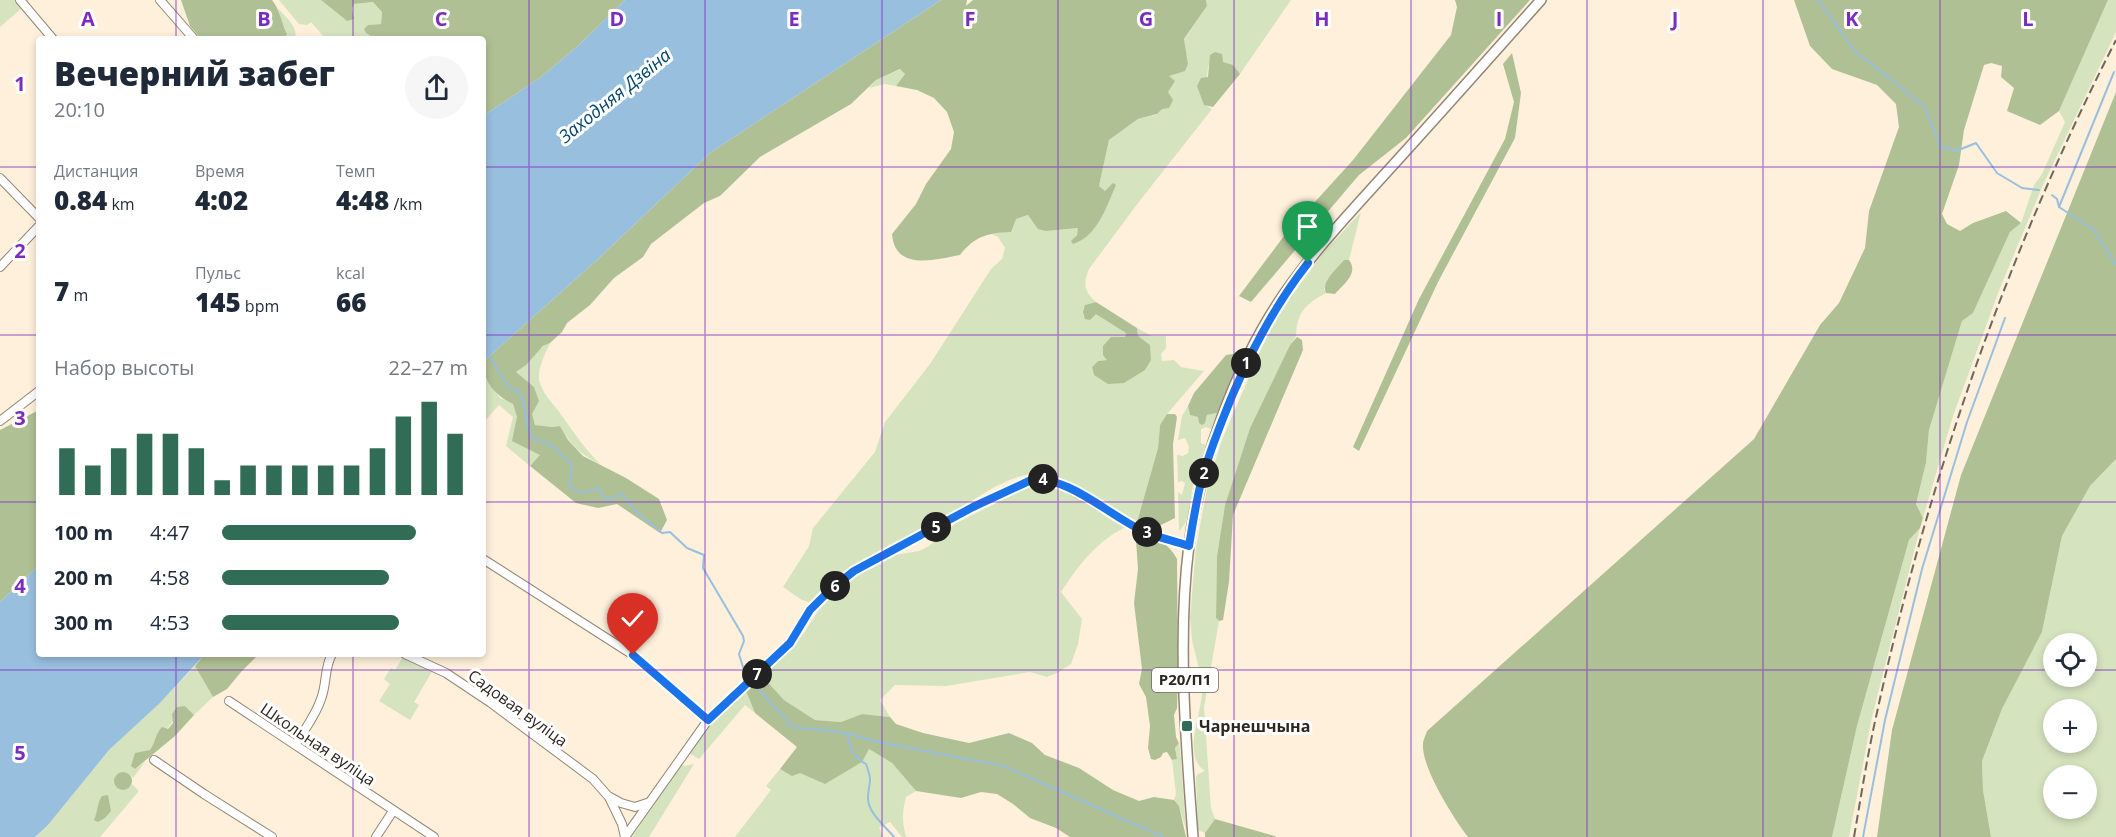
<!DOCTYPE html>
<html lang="ru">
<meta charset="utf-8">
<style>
body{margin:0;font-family:"Open Sans",sans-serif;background:#f6f6f7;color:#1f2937;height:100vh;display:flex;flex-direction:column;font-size:22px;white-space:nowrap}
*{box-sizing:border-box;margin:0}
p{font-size:20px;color:#747a83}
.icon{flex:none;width:33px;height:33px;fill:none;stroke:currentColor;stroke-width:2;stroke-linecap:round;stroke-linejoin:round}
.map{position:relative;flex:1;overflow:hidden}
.drawer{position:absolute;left:36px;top:36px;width:450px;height:621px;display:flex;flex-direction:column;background:#fff;border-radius:6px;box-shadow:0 3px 9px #0003}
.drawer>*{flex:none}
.controls{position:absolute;left:2043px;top:633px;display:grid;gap:12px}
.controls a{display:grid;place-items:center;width:54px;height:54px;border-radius:50%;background:#fff;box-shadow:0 3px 9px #0003;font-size:30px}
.pin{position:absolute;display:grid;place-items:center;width:51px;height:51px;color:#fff;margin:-62px -26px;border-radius:50% 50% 50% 0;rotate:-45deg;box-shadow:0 0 6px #0007}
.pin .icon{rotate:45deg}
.km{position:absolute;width:30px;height:30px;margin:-15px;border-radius:50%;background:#222;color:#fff;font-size:16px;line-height:30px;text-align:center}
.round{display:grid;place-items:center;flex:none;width:63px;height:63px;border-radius:32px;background:#f6f6f7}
.headline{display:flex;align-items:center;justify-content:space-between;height:102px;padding:0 18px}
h1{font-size:33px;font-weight:800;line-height:45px}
.figures{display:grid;grid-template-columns:repeat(3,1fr);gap:9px;height:102px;padding:6px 18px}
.figures div{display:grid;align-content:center}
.figures b{font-size:26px;font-weight:800}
.figures small{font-size:16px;font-weight:400}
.figures p{font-size:16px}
.chart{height:168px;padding:12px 18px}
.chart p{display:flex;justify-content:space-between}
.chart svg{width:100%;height:108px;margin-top:6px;stroke:#316c56;stroke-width:6}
ul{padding:0 18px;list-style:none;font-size:20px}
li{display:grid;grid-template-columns:96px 72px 1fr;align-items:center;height:45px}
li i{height:15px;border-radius:8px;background:#316c56}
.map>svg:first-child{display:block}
</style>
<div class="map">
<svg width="2116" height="837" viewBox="0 0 2116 837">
<rect width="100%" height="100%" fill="#fef0db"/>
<g fill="#d6e3bf" fill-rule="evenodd">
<path d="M 0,0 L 28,0 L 29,2 L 0,27 Z"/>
<path d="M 279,0 L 321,0 L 347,21 L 354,15 L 352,7 L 354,4 L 373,2 L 382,12 L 381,24 L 368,25 L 366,33 L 374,38 L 381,39 L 326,39 L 311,22 L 307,25 L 299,24 Z"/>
<path d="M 1206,0 L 1291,0 L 1240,74 C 1231,63 1224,62 1210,62 L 1208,67 L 1204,104 L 1212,109 L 1138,203 L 1089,269 C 1083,284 1084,291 1096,302 L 1085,305 L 1126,333 L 1125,337 L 1108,360 L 1098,361 L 1092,367 L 1094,375 L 1138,336 L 1137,328 L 1152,336 L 1166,336 L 1166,348 L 1161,354 L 1162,361 L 1174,360 L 1181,367 L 1204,371 L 1167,414 L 1160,425 L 1158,448 L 1137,522 C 1116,510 1060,472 1038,473 C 1017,474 988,489 971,502 L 850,567 L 809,602 L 802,600 L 783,587 L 809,546 L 813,528 L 875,452 L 885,422 L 930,364 L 991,269 L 1002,259 L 1005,248 L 998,237 L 990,233 L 1011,231 L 1015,219 L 1028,215 L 1046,231 L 1079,228 L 1073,244 L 1105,191 L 1099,186 L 1109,140 L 1138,119 L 1156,115 L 1168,92 L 1168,75 L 1188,64 L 1184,40 L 1207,6 Z"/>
<path d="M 2108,0 L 2116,0 L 2116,32 L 2043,185 L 2000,288 L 1953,416 L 1923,518 L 1916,504 L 1926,463 L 1929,430 L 1962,321 L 1973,313 L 2010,232 L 2021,223 L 2034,185 L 2042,174 L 2065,122 L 2059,111 Z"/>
<path d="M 278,8 C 285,17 299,27 295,39 L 284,39 L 287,33 L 280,19 Z"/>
<path d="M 901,69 L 905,74 L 896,86 L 885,84 L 869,88 L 876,80 Z"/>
<path d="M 1361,212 L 1349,260 L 1344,260 L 1324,289 L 1326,293 C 1313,300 1302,307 1298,321 C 1294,334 1300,333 1290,345 L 1250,428 L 1225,505 L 1217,556 L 1216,618 L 1219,621 L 1204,707 L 1211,808 L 1215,819 L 1205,833 L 1198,830 L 1196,777 L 1198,774 L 1205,771 C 1182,756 1201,715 1202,693 C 1203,686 1202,680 1202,673 L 1200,673 L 1192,640 L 1190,618 L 1196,547 L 1207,489 L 1221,442 L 1269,331 L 1286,303 L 1324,252 Z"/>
<path d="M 550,343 C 545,354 538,367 539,380 C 542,394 554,404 562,416 C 575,434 584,448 600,464 C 581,455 570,444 560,426 L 552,427 L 535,425 L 516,372 C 529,364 538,347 550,343 Z"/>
<path d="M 483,375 L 500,398 L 513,404 L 517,417 L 541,455 L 530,466 L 506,446 L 513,417 L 499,405 L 483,423 Z"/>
<path d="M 1188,406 L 1190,415 L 1199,417 L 1205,423 L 1207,415 L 1217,413 L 1211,429 L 1206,427 L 1201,429 L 1201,443 L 1206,445 C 1202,457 1197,469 1194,481 C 1190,496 1191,521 1179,531 L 1178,492 L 1182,495 L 1185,483 L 1182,481 L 1178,482 L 1177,455 L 1183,456 L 1188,453 L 1189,447 L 1185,438 L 1178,440 L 1182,416 Z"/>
<path d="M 2116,459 L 2116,837 L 1991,837 L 1983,790 L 1982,761 L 2002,709 L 2042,632 L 2062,536 L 2090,486 ZM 2054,644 L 2086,644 L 2086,676 L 2054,676 ZM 2054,710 L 2086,710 L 2086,742 L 2054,742 ZM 2054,776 L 2086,776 L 2086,808 L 2054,808 Z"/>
<path d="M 1039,484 L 1060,487 L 1128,526 C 1097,540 1079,565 1061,592 L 1082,619 L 1078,644 L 1071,664 L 1059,672 L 1047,677 L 1030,672 L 946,686 L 895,685 L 880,700 L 890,717 L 862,714 L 841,722 L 815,720 L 784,700 L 762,676 L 802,636 L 818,611 L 834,594 L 858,575 L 895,555 L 919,551 L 929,546 L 956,523 L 1030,486 Z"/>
<path d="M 1920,528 L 1872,717 L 1849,837 L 1832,837 L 1857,726 L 1909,540 Z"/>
<path d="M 403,657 L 433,670 L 414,702 L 419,705 L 410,720 L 379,701 L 390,684 L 384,679 L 391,668 L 395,670 Z"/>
<path d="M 195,666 L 213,697 L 194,715 L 185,706 L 135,769 L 145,762 L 133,778 L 132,776 L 127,789 L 132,784 L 139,791 L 100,837 L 35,837 L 48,825 L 109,750 L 160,703 Z"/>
<path d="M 746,691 L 755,713 L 745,705 L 699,759 L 689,753 L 717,717 Z"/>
<path d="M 1179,743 L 1180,748 L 1186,830 L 1179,806 L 1174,800 L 1176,794 L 1172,760 L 1177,759 L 1175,748 Z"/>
<path d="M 869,749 L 892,763 L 916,791 L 906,797 C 902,812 902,822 906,837 L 902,837 L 890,822 L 879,827 L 883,837 L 735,837 L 771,790 L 766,786 L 780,769 L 792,775 Z"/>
<path d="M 681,764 L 684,766 L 694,764 L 649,837 L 632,837 Z"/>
</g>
<g fill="#b0c095">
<path d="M 181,0 L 272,0 C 280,10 281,22 287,34 L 284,39 L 201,39 L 190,26 Z"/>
<path d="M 321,0 L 625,0 L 579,45 L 541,77 L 483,116 L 483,39 L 374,38 L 366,33 L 364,29 L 368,25 L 381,24 L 382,12 L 373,2 L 354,4 L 352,8 L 354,19 L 347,21 Z"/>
<path d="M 941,0 L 967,0 L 966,6 L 973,0 L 1206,0 L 1207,6 L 1184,39 L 1188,64 L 1185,71 L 1169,76 L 1175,81 L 1168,92 L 1173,100 L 1169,108 L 1162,109 L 1157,114 L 1138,119 L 1109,140 L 1099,186 L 1105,191 L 1113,183 L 1116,185 C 1106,207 1098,236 1073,244 L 1071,241 L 1077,235 L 1078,228 L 1046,231 L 1038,229 L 1028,215 L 1016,219 L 1011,232 C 987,233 975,236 960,255 C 934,260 895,271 892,234 L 916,204 L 926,184 L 951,149 L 954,132 L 947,112 L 934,98 L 917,90 L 896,86 L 905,74 L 900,69 L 876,80 L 851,104 L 760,157 L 720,196 L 704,203 L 651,244 L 643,257 L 614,278 L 590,305 L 567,323 L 562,332 L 550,343 L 543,346 L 526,365 L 516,372 L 534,387 L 539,401 L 532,414 L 535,425 L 552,427 L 560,426 L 568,440 L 583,456 L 626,478 L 659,499 L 667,520 L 660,533 L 617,504 L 598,508 L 576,503 L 530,466 L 540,455 L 512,441 L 517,417 L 513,404 C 496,396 483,382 483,362 L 598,259 L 710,153 Z"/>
<path d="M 1455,0 L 1530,0 L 1406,138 L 1359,175 L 1251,302 L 1239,296 L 1284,236 L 1353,160 L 1451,35 L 1457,7 Z"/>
<path d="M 1794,0 L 2108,0 L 2059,111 L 2040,125 L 2007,111 L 2014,88 L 2001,77 L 2002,66 L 1991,63 L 1984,65 L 1964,130 L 1959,165 L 1942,214 L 1947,224 L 1960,231 L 1973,223 L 2006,211 L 2021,223 L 2010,232 L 1973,313 L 1962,321 L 1929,430 L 1926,463 L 1916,504 L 1923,518 L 1920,528 L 1909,540 L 1857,726 L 1832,837 L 1468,837 C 1454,819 1421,767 1423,744 C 1423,740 1426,735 1427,731 L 1754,439 L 1820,325 L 1839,303 L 1865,248 L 1869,211 L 1899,127 L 1896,104 L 1877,85 L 1832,69 L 1810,46 Z"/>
<path d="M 1215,52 L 1222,54 L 1223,62 L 1233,65 L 1240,74 L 1213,107 L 1204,105 L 1197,86 L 1201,78 L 1208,77 L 1210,55 Z"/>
<path d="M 1512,53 L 1521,93 L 1515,138 L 1438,282 L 1359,451 L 1353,447 L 1419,299 L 1505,139 L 1514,102 L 1503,64 Z"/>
<path d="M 2116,92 L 2116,459 L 2090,486 L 2062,536 L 2042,632 L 2002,709 L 1982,761 L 1983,790 L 1991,837 L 1877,837 L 1892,730 L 1961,475 Z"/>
<path d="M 1344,260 L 1349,260 C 1359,273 1344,284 1335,294 L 1326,293 C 1321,281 1337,269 1344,260 Z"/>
<path d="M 1096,302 L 1137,328 L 1138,336 L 1150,345 L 1151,360 L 1145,370 L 1124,383 L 1108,384 L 1094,375 L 1092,367 L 1098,361 L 1107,360 L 1103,355 L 1103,346 L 1111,337 L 1125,337 L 1126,333 L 1096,314 L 1090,320 L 1085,319 L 1083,312 L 1085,305 Z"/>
<path d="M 1297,337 L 1302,340 L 1303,350 L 1233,515 L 1229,582 L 1223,620 L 1219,621 L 1216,618 L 1217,556 L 1225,505 L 1250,428 L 1290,345 Z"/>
<path d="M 1239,353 L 1241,356 L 1217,413 L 1207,415 L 1205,423 L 1202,425 L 1199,423 L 1198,417 L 1190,415 L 1188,406 L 1194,393 L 1226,355 Z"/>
<path d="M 39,410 L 39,565 L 0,602 L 0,430 Z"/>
<path d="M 1167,414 L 1175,414 L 1177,417 L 1173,444 L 1175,518 L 1161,525 L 1157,531 L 1147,528 L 1137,522 L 1158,448 L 1160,425 Z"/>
<path d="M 1143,534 C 1159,539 1169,544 1177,559 L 1178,671 L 1177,708 L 1174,715 L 1176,737 L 1179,743 L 1175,748 L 1177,759 L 1172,760 L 1167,752 L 1163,753 L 1161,757 L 1155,760 L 1151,759 L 1148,748 L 1150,726 L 1146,697 L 1139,684 L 1142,669 L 1134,603 L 1138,569 L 1136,540 Z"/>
<path d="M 205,654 L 259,654 L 241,672 L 227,689 L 213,697 L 195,666 Z"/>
<path d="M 762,676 L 784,700 L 815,720 L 841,722 L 862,714 L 890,717 L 896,724 L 923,733 L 969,743 L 1009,733 L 1032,743 L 1045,755 L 1079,768 L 1113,790 L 1139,801 L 1154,797 L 1174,800 L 1179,806 L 1186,837 L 1070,837 L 1056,828 L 1030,818 L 1013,804 L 997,794 L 981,792 L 961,798 L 916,791 L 892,763 L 869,749 L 862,762 L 825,784 L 800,773 L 792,776 L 780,769 L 797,747 L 755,713 L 746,691 Z"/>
<path d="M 185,706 L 194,715 L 175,736 L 135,769 L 131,766 L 135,753 L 150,750 C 156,742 155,734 162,727 L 168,729 L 173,723 L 172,714 L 177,707 Z"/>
<circle cx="123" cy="781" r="9"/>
<path d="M 108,795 L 111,811 L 105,818 L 98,822 L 94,820 C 98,811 97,803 102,796 Z"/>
<path d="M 1215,819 L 1275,836 L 1276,837 L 1205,837 L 1205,833 Z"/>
</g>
<g fill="#99bfdf">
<path d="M 625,0 L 941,0 L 710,153 L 598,259 L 483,362 L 483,116 L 541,77 L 579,45 Z"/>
<path d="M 39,565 L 39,654 L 205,654 L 160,703 L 109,750 L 48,825 L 35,837 L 0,837 L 0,602 Z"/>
</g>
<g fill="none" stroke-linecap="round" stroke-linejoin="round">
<g stroke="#99bfdf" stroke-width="2">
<path d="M 1818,0 L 1855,51 L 1925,107 L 1940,146 L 1956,151 L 1976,143 L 1997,173 L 2022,188 L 2039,190"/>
<path d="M 2052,195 L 2057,199 L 2059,207 L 2094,230 L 2116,265"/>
<path d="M 2059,207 L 2114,72"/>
<path d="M 489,355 L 508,387 L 519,392 L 523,400 L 529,432 L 534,439 L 551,445 L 570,462 L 572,469 L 569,482 L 570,487 C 585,497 584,491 599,488 L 603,497 L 608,500 L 621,494 L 638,513 L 662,533 L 670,532 L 687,548 L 704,555 L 703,568 L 743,636 L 744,641 L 739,654 L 746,677"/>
<path d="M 756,687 L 793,727 L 847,733 L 874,741 L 1004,766 L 1163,837"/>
<path d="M 847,733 C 850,749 852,756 866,764 C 873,784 869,779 868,797 C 867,812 885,826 894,837"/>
<path d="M 1863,837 L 1885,720 L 1922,569 L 1967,422 L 2005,318"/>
</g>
<g stroke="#938674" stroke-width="10">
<g id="minor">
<path d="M 20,0 L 53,39"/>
<path d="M 160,0 L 194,39"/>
<path d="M 0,178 L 39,218"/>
<path d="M 0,267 L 39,226"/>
<path d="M 0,421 L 39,391"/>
<path d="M 483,559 L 633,655 L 708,720"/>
<path d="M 405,654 L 446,673 L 491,703 L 593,779 L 608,796 L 621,803 L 635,807 L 647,803"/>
<path d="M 229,701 L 434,837"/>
<path d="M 296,744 C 304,730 316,715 321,699 C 327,684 324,668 332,654"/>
<path d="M 154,760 L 204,794 L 272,837"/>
<path d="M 609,797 L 622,824 L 625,837"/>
<path d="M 376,837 L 393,811"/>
<path d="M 625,837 L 708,720 L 790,643 L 810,610 L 830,590 L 854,571 L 973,507 L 1029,481 L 1048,479 L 1063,485 L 1145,532 L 1189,546"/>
</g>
</g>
<g stroke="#938674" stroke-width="12">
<path id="major" d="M 1193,837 C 1186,743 1177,638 1189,545 C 1200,464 1235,368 1280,300 C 1310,255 1348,215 1384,175 C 1437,117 1489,58 1541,0"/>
</g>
<use href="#minor" stroke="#fff" stroke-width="8"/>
<use href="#major" stroke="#fff" stroke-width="9"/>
<path stroke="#6f685b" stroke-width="2" stroke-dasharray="9 4.5" stroke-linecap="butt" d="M 1854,837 C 1861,797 1867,757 1876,717 C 1927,483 2007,253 2116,40"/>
</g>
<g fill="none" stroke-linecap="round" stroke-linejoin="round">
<g stroke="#fff" stroke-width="12">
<path id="route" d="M 633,655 L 708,720 L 790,643 L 810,610 L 830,590 L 854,571 L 973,507 L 1029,481 C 1067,473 1110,517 1145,532 C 1159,538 1175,541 1189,546 C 1192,528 1195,509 1199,491 C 1204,467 1213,444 1222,421 C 1244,364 1270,311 1308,263"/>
</g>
<use href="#route" stroke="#1a73e8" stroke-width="8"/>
</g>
<path fill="none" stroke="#7b2cbf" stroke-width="1.5" stroke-opacity="0.55" d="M 176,0 L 176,39M 353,0 L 353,39M 529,0 L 529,837M 705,0 L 705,837M 882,0 L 882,837M 1058,0 L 1058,837M 1234,0 L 1234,837M 1411,0 L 1411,837M 1587,0 L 1587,837M 1763,0 L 1763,837M 1940,0 L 1940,837M 0,167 L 39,167M 483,167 L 2116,167M 0,335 L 39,335M 483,335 L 2116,335M 0,502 L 39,502M 483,502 L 2116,502M 176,654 L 176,837M 353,654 L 353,837M 0,670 L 2054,670M 2086,670 L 2116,670"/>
<rect fill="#316c56" stroke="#fff" stroke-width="2" x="1181" y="720" width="12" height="12" rx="3"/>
<g text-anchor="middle" stroke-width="6" stroke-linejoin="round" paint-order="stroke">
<rect fill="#fff" stroke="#6b6862" stroke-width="1.5" x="1152" y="668" width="66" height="24" rx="4.5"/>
<g font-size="15" font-weight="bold" fill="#2c271f">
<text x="1185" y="685">Р20/П1</text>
</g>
<g font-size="16" fill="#2c271f" stroke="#fff">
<text transform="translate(518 708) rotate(36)" y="6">Садовая вуліца</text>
<text transform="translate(318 744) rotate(34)" y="6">Школьная вуліца</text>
</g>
<g font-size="16" font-weight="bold" fill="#2c271f" stroke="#fff" text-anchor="start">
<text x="1199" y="732">Чарнешчына</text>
</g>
<g font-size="18" font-style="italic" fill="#03456e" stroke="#fff">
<text transform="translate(615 96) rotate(-39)" y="6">Заходняя Дзвіна</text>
</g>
</g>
<g font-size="20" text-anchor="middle" font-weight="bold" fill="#7b2cbf" stroke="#fff" stroke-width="6" stroke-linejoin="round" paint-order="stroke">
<text x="88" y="26">A</text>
<text x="264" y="26">B</text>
<text x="441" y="26">C</text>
<text x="617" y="26">D</text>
<text x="794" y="26">E</text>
<text x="970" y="26">F</text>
<text x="1146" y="26">G</text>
<text x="1322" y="26">H</text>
<text x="1499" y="26">I</text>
<text x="1675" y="26">J</text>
<text x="1852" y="26">K</text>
<text x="2028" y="26">L</text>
<text x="20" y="91">1</text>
<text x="20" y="258">2</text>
<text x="20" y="425">3</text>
<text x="20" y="593">4</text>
<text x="20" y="760">5</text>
</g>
</svg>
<div class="controls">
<a><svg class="icon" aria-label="locate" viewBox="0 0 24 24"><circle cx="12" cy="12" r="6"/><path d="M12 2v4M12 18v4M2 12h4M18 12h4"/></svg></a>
<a>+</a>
<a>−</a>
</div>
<div class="pin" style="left:1308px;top:263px;background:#1e9e55"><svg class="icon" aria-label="arrive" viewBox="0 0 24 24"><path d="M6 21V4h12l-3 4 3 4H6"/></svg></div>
<div class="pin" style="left:633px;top:655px;background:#d93025"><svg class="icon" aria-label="check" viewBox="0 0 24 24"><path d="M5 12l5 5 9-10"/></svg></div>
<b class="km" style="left:1246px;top:363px">1</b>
<b class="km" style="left:1204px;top:473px">2</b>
<b class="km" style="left:1147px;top:532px">3</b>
<b class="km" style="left:1043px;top:479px">4</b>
<b class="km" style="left:936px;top:527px">5</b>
<b class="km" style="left:835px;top:586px">6</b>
<b class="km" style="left:757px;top:674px">7</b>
<section class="drawer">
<div class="headline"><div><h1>Вечерний забег</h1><p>20:10</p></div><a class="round"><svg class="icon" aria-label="share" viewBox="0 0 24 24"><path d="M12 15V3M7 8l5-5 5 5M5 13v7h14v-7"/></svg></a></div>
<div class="figures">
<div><p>Дистанция</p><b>0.84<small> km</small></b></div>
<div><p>Время</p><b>4:02</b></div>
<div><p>Темп</p><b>4:48<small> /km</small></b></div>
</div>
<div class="figures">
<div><b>7<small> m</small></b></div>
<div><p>Пульс</p><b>145<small> bpm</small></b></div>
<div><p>kcal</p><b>66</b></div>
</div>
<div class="chart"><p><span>Набор высоты</span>22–27 m</p>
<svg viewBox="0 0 160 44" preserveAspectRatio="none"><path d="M5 44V25M15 44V32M25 44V25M35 44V19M45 44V19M55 44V25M65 44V38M75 44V32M85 44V32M95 44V32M105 44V32M115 44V32M125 44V25M135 44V12M145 44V6M155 44V19"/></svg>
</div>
<ul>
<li><b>100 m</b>4:47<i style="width:79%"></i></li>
<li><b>200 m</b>4:58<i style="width:68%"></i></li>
<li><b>300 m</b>4:53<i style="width:72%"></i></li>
</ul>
</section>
</div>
